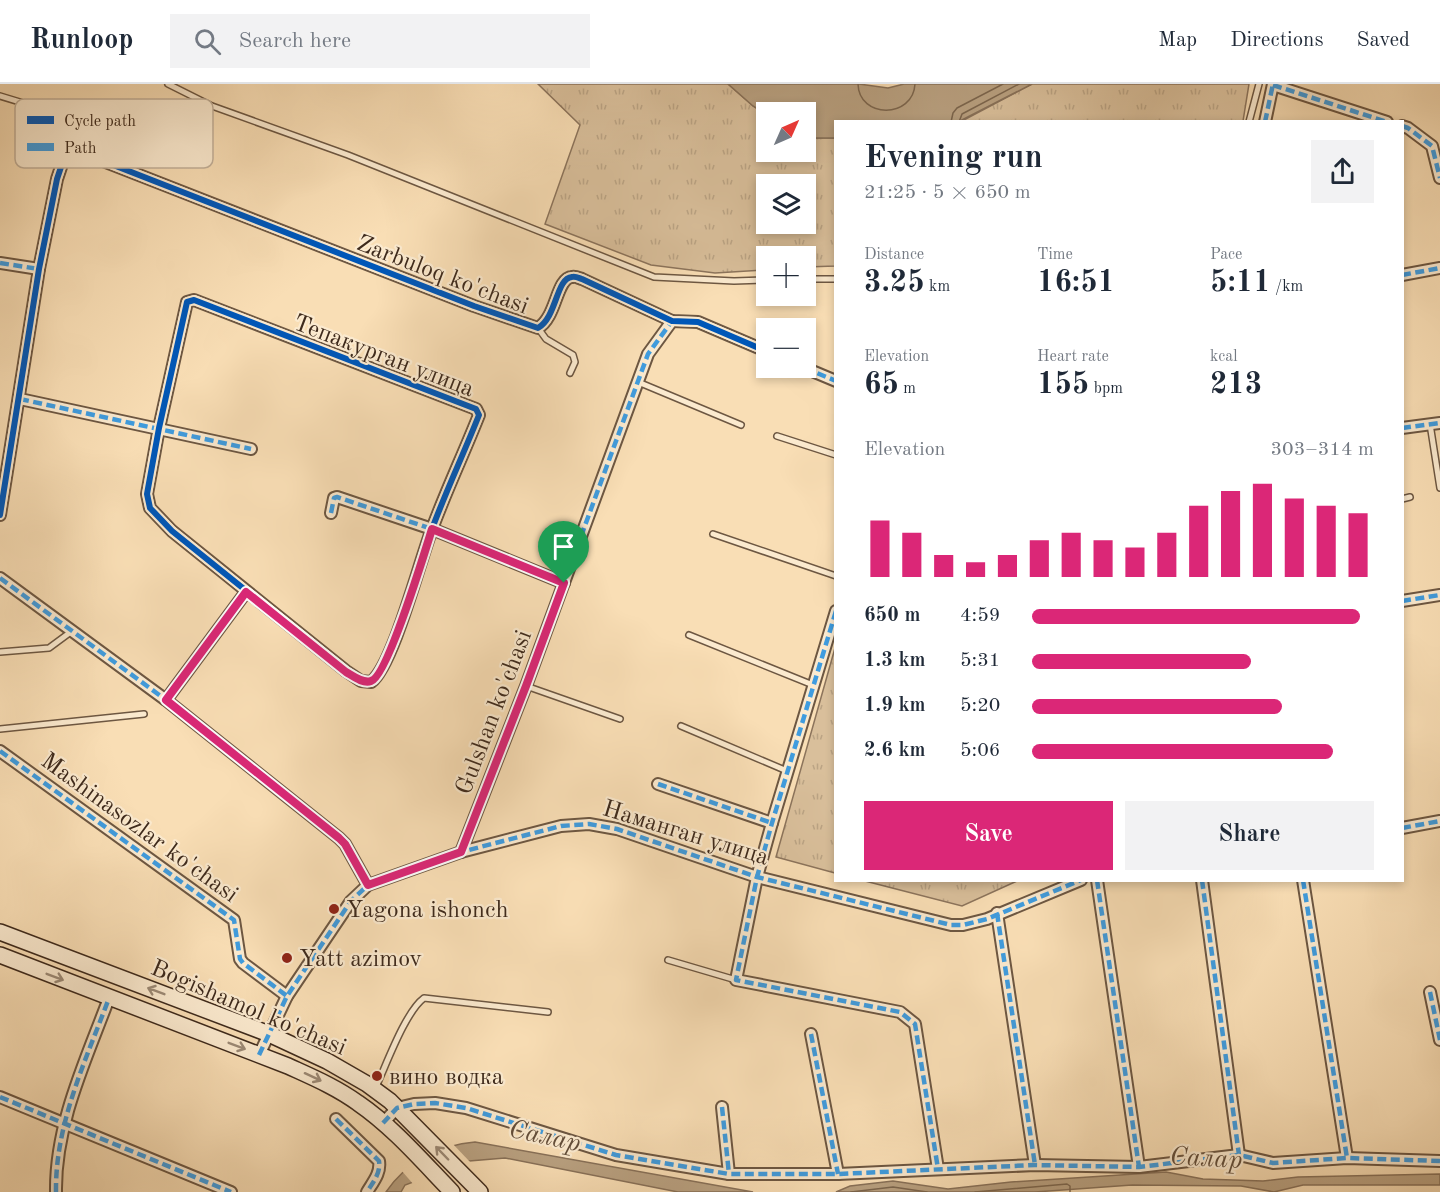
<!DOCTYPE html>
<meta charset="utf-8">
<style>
body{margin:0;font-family:"Old Standard TT",serif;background:#f2f2f3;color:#1f2937;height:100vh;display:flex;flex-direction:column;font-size:22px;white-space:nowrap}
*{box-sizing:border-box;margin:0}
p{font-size:20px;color:#747a83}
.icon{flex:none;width:33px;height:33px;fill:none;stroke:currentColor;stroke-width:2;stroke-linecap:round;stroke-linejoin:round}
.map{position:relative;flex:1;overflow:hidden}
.side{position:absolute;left:834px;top:36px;width:570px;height:762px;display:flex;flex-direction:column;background:#fff;border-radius:0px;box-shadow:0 3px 9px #0003}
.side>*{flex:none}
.needle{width:39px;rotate:45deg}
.tools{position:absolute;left:756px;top:18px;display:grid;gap:12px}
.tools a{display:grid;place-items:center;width:60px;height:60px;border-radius:0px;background:#fff;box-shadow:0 3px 9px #0003;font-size:30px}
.pin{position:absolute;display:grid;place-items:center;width:51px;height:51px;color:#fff;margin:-62px -26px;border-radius:50% 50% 50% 0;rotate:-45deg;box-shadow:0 0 6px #0007}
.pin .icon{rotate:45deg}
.round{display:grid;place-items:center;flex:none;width:63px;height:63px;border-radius:0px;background:#f2f2f3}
.head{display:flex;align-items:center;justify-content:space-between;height:102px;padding:0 30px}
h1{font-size:33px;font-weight:700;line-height:45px}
.figures{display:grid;grid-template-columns:repeat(3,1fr);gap:9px;height:102px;padding:6px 30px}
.figures div{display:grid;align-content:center}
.figures b{font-size:30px;font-weight:700}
.figures small{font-size:16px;font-weight:400}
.figures p{font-size:16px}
.chart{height:168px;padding:12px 30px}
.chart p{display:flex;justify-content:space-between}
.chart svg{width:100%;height:108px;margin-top:6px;stroke:#db2777;stroke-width:6}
.action{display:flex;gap:12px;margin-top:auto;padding:12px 30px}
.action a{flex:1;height:69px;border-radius:0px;background:#db2777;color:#fff;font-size:24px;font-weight:700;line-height:69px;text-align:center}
.action a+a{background:#f2f2f3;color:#1f2937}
ul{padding:0 30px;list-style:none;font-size:20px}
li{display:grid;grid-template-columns:96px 72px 1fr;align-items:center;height:45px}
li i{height:15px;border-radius:8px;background:#db2777}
header{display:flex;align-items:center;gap:36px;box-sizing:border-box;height:84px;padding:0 30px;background:#fff;border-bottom:2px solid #e0e1e3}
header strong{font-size:28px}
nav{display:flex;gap:33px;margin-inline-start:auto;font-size:21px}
.search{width:420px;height:54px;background:#f2f2f3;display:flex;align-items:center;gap:15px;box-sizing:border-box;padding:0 21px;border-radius:0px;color:#747a83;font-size:22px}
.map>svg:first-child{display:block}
</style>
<header>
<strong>Runloop</strong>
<div class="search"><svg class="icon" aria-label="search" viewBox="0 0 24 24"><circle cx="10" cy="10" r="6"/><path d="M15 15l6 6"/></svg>Search here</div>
<nav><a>Map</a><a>Directions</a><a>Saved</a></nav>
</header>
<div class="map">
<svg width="1440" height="1108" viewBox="0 0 1440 1108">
<defs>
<pattern id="grass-tufts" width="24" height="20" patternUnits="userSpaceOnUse" patternTransform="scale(1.5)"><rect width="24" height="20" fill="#d9bf9b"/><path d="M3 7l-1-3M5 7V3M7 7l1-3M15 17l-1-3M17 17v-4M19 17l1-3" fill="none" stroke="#bba485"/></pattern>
</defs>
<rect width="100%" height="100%" fill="#f9deb5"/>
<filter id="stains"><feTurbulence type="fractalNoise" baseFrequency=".00333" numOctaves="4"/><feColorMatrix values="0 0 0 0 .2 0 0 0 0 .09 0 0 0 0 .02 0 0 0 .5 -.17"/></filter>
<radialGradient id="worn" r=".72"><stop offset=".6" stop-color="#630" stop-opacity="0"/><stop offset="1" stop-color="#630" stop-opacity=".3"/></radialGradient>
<g fill="url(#grass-tufts)" stroke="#8c745c" stroke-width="1.5" fill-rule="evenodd">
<path d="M 538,0 L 728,0 L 753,22 L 766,30 L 766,68 L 806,68 L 806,54 L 835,54 L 835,182 L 806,183 L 806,172 L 766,172 L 766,186 L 715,189 L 651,181 L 545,140 L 580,41 ZM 766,100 L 806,100 L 806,140 L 766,140 Z"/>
<path d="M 1032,0 L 1249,0 L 1243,37 L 960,38 Z"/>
<path d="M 835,564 L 835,789 L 776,773 Z"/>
<path d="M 865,797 L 1017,797 L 962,822 Z"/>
</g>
<g fill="#b9a181" stroke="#887159" stroke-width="1.5">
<path d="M 728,0 L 859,0 L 888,4 L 904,0 L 1032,0 L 960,37 L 836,38 L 835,54 L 806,54 L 806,28 L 766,28 L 766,30 L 753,22 Z"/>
<path d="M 475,1058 L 753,1108 L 678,1108 L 505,1074 L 469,1077 L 405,1101 L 401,1108 L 386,1108 C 406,1078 440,1061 475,1058 Z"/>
<path d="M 1166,1088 L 1203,1095 L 1263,1097 L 1298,1093 L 1440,1090 L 1440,1101 L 1303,1101 L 1274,1108 L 1241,1102 L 1132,1101 L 1035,1108 L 836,1108 L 850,1102 L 893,1097 L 948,1105 L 1011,1098 Z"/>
</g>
<path fill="#f9deb5" d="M 451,1058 L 471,1079 L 414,1101 L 401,1086 L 421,1072 Z"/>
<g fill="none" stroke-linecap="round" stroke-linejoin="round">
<g stroke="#7c664e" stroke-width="1.5">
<path d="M 858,0 C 859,35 913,35 915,0"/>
<path d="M 951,38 L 953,29 L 957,24 L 1003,0"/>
<path d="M 959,38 L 962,30 L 1019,0"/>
<path d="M 851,1108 L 893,1103 L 927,1108"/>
<path d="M 975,1108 L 1067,1100 L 1070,1102 L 1070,1108"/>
</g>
<g stroke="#6d5742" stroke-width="8">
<g id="service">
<path d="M 168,0 L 212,22 L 348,71 L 654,193 L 734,197 L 766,196"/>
<path d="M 0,12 L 56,29"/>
<path d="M 1249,38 L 1259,0"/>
<path d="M 806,195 L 836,195"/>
<path d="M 538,244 L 546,255 L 573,271 L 575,278 L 570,289"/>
<path d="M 638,298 L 741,341"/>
<path d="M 1430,340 L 1440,404"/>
<path d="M 777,352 L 836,371"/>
<path d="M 1402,415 L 1410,413"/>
<path d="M 713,450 L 836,492"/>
<path d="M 689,551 L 813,601"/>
<path d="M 0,568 L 49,564 L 72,547"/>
<path d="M 526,602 L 620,635"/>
<path d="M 681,642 L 787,687"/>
<path d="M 0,645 L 144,630"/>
<path d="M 668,876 L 736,896"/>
<path d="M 375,1005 C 386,982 405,928 424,914 L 548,928"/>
</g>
</g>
<g stroke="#6d5742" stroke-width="14">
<g id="minor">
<path d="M 1273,1 L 1387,38"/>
<path d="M 1265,38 L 1273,0"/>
<path d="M 1402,42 L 1408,44 L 1432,62 L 1440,94"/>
<path d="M 0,179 L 39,185"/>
<path d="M 1402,191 L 1440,184"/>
<path d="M 194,216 L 476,325 L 479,331 C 464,369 446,407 432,445 C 420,476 393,582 371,598 L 361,597 L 346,587 L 172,447 L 150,424 L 147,410 L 159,344 L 187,218 Z"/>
<path d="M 805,284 L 836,297"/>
<path d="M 20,315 L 251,365"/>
<path d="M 1402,344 L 1440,339"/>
<path d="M 331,429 L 334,414 L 337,413 L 432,445 L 564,499"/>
<path d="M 0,431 L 39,185 L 57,95 L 63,77 L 70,71 L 80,68 L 474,222 L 538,244 C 557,233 556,194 572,193 C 575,192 579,194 582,195 L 672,237 L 698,238 L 766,267"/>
<path d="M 0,494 L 166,616 L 339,754 L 345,760 L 368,801"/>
<path d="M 1402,517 L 1440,511"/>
<path d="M 836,527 L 772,739 L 757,793 L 736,896 L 900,928 L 915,940 L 938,1085"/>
<path d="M 166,616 L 246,508"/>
<path d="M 0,667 L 234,836 L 240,875 L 243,879 L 287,912"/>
<path d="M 658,700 L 772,739"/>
<path d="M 1402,744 L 1440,737"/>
<path d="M 461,768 L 526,602 L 648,270 L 672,237"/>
<path d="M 1097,796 L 1139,1083"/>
<path d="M 1202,796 L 1239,1071"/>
<path d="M 1303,796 L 1347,1074"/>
<path d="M 997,829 L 1035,1081"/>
<path d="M 1430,908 L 1440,956"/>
<path d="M 811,950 L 838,1090"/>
<path d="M 259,971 L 287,912 L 351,817 L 368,801 L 461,768 L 561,742 L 589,740 L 617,745 L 757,793 L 951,841 L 963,841 L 987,835 L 1081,796"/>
<path d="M 0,1013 L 231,1108"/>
<path d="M 722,1023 L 729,1090"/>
<path d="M 336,1035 L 379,1077 C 381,1089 373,1098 367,1108"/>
<path d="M 383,1039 L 397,1024 L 414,1020 L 435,1019 L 466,1024 L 616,1071 L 729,1090 L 838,1090 L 1035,1081 L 1139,1083 L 1239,1071 L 1273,1079 L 1347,1074 L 1440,1077"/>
<path d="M 56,1108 C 55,1040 86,976 109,914"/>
</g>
</g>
<g stroke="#3e2a1c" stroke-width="18">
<g id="secondary">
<path d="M 0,848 L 269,950 L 327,977 L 367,1000 L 390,1017 L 480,1108"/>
<path d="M 0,871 L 288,982 C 312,993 336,1003 358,1019 C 393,1043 422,1077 452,1108"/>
</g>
</g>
<use href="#service" stroke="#fbeacf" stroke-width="5"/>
<use href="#minor" stroke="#fbeacf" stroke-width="10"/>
<use href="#secondary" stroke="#fbeacf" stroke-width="15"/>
<g stroke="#3f9cdf" stroke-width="4.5" stroke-dasharray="9 4.5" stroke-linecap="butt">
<path d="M 1273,1 L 1387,38"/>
<path d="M 1265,38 L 1273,0"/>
<path d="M 1402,42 L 1408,44 L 1432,62 L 1440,94"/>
<path d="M 0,179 L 39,185"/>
<path d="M 1402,191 L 1440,184"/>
<path d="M 805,284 L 836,297"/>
<path d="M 20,315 L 251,365"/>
<path d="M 1402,344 L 1440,339"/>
<path d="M 331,429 L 334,414 L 337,413 L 432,445 L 564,499"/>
<path d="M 0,494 L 166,616 L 339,754 L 345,760 L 368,801"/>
<path d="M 1402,517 L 1440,511"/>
<path d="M 836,527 L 772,739 L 757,793 L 736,896 L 900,928 L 915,940 L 938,1085"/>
<path d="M 166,616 L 246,508"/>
<path d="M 0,667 L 234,836 L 240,875 L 243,879 L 287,912"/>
<path d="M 658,700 L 772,739"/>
<path d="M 1402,744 L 1440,737"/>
<path d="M 461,768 L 526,602 L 648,270 L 672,237"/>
<path d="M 1097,796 L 1139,1083"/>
<path d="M 1202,796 L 1239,1071"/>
<path d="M 1303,796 L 1347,1074"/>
<path d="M 997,829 L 1035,1081"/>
<path d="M 1430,908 L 1440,956"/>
<path d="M 811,950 L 838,1090"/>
<path d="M 259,971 L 287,912 L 351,817 L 368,801 L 461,768 L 561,742 L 589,740 L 617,745 L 757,793 L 951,841 L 963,841 L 987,835 L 1081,796"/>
<path d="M 0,1013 L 231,1108"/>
<path d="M 722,1023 L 729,1090"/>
<path d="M 336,1035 L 379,1077 C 381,1089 373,1098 367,1108"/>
<path d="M 383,1039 L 397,1024 L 414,1020 L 435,1019 L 466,1024 L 616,1071 L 729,1090 L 838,1090 L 1035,1081 L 1139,1083 L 1239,1071 L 1273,1079 L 1347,1074 L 1440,1077"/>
<path d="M 56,1108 C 55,1040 86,976 109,914"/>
</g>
<g stroke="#fbeacf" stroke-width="10">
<g id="cycleway">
<path d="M 194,216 L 476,325 L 479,331 C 464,369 446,407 432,445 C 420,476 393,582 371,598 L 361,597 L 346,587 L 172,447 L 150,424 L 147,410 L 159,344 L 187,218 Z"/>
<path d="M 0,431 L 39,185 L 57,95 L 63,77 L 70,71 L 80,68 L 474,222 L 538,244 C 557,233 556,194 572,193 C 575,192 579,194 582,195 L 672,237 L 698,238 L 766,267"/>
</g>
</g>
<use href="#cycleway" stroke="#0057b8" stroke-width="6"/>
</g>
<defs><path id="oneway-shaft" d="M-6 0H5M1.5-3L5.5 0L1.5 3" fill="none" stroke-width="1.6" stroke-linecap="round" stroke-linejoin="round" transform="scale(1.5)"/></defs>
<g stroke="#9c8a76">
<use href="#oneway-shaft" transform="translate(55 893) rotate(21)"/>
<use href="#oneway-shaft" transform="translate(156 907) rotate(-159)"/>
<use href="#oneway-shaft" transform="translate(237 962) rotate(21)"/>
<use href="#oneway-shaft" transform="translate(313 993) rotate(25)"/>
<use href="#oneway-shaft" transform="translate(442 1069) rotate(-134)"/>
</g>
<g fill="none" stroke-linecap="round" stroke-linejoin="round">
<g stroke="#fff" stroke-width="12">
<path id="route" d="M 432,445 L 564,499 L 526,602 L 461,768 L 368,801 L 345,760 L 339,754 L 166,616 L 246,508 L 346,588 C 353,592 363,600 371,597 C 387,593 425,467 432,445 Z"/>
</g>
<use href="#route" stroke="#db2777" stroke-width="8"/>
</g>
<g fill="#8f2418" stroke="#fbeacf" stroke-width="2">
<circle cx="334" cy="825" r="6"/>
<circle cx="287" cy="874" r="6"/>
<circle cx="377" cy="992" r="6"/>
</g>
<g text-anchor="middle" stroke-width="4.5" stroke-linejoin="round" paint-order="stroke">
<g font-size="24" fill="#3e2a1c" stroke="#fbeacf">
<text transform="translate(443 190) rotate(21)" y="8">Zarbuloq ko'chasi</text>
<text transform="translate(384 271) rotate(21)" y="8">Тепакурган улица</text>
<text transform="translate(493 628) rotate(-69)" y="8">Gulshan ko'chasi</text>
<text transform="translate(140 743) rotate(36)" y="8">Mashinasozlar ko'chasi</text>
<text transform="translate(686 748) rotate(17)" y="8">Наманган улица</text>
<text transform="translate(249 923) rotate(23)" y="8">Bogishamol ko'chasi</text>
</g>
<g font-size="24" fill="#3e2a1c" stroke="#fbeacf" text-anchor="start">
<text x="346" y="833">Yagona ishonch</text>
<text x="299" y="882">Yatt azimov</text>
<text x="389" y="1000">вино водка</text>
</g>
<g font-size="26" font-style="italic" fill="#634e3a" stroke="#fbeacf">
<text transform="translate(545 1051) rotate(12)" y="9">Салар</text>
<text transform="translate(1206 1073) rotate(3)" y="9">Салар</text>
</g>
</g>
<rect x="15" y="15" width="198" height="69" rx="9" fill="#fbeacf" stroke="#c2b099" stroke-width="1.5"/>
<rect x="27" y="32" width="27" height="8" fill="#0057b8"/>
<rect x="27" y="59" width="27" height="8" fill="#3f9cdf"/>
<g font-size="16" fill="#3e2a1c">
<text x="64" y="42">Cycle path</text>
<text x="64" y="69">Path</text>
</g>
<rect width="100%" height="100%" filter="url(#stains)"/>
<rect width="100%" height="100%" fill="url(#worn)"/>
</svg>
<div class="tools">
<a><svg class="needle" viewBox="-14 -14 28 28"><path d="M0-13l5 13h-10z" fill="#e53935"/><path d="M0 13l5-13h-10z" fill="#747a83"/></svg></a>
<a><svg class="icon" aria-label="layers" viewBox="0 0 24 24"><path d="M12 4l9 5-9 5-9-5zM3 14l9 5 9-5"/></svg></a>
<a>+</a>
<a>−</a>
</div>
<div class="pin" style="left:564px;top:499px;background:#1e9e55"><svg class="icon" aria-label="arrive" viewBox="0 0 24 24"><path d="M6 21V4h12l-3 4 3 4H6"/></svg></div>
<section class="side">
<div class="head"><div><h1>Evening run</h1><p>21:25 · 5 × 650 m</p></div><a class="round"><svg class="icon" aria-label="share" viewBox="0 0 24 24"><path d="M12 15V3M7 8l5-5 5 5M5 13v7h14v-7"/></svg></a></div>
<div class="figures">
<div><p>Distance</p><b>3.25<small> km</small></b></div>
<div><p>Time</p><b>16:51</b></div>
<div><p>Pace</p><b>5:11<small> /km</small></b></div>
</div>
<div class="figures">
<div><p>Elevation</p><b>65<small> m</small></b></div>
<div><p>Heart rate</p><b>155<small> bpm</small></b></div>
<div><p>kcal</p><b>213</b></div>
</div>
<div class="chart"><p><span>Elevation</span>303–314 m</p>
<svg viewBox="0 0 160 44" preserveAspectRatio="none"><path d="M5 44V21M15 44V26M25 44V35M35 44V38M45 44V35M55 44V29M65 44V26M75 44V29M85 44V32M95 44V26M105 44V15M115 44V9M125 44V6M135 44V12M145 44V15M155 44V18"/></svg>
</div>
<ul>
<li><b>650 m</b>4:59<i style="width:96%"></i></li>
<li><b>1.3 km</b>5:31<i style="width:64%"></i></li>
<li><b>1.9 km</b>5:20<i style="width:73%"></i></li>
<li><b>2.6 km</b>5:06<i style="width:88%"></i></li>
</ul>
<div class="action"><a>Save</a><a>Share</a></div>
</section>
</div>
